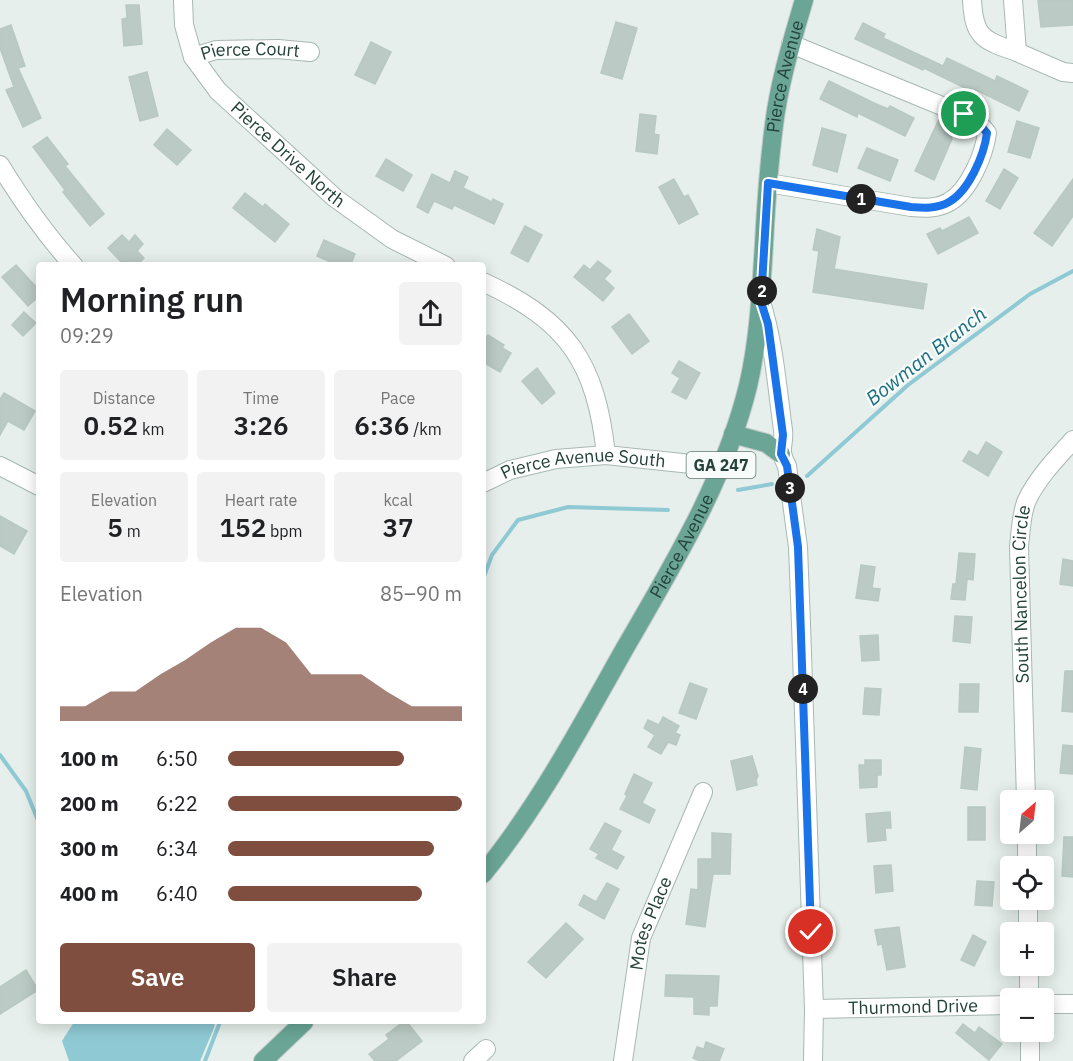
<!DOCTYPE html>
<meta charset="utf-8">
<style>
body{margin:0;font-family:"IBM Plex Sans",sans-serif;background:#f2f2f2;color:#202124;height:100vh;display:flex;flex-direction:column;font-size:22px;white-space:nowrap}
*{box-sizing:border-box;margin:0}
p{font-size:20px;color:#757577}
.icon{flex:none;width:33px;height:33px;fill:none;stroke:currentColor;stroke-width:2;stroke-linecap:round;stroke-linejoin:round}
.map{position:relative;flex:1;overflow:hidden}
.panel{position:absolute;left:36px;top:262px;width:450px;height:762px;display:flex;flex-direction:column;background:#fff;border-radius:6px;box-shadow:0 3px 15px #0003}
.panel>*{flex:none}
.needle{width:39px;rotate:28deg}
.buttons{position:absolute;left:1000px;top:790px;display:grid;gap:12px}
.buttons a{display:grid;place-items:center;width:54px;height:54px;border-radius:6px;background:#fff;box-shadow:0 3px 15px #0003;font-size:30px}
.pin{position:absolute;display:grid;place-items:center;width:51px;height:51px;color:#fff;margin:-26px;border:3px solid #fff;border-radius:50%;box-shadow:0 2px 6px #0007}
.km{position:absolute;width:30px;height:30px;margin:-15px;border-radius:50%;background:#222;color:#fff;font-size:16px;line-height:30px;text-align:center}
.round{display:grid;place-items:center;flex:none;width:63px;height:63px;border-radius:6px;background:#f2f2f2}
.headline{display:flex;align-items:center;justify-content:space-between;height:102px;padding:0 24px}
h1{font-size:33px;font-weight:600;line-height:45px}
.metrics{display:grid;grid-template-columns:repeat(3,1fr);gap:9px;height:102px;padding:6px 24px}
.metrics div{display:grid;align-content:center;border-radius:6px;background:#f2f2f2;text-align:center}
.metrics b{font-size:26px;font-weight:600}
.metrics small{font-size:16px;font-weight:400}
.metrics p{font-size:16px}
.chart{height:168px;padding:12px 24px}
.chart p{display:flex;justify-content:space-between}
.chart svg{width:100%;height:108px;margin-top:6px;fill:#7f4e3f;opacity:.7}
.primary-button{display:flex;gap:12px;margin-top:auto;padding:12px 24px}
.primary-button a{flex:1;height:69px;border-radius:6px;background:#7f4e3f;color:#fff;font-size:24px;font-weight:600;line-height:69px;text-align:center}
.primary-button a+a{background:#f2f2f2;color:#202124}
ul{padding:0 24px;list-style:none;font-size:20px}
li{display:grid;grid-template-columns:96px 72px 1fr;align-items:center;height:45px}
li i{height:15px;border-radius:8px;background:#7f4e3f}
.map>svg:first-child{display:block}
</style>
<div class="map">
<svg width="1073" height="1061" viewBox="0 0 1073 1061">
<rect width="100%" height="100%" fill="#e6efeb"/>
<path fill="#8ec9d4" d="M 74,1022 L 215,1022 L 214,1028 L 200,1061 L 69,1061 L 62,1041 Z"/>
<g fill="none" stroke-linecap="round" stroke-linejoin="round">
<g stroke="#8ec9d4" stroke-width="4">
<path d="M 807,476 L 908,385 L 1030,294 L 1073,271"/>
<path d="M 738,490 L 772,484"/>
<path d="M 483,579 L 492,555 L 518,520 L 568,507 L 668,510"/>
<path d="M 0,755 L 26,791 L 39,823"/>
<path d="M 205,1061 L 220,1022"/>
</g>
</g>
<g fill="#bbcac4" stroke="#b8c9c2" stroke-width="1.5">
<path d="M 1038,0 L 1073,0 L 1073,25 L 1041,27 Z"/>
<path d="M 126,5 L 139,5 L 142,44 L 124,46 L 122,19 L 127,18 Z"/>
<path d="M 616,22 L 637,28 L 622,79 L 601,73 Z"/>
<path d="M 863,23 L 885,34 L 883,38 L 943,66 L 947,58 L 995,81 L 997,76 L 1028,91 L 1019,111 L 972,88 L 971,91 L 924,68 L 923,70 L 855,39 Z"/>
<path d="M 11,25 L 25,66 L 18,68 L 41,118 L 23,127 L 6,90 L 14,87 L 0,48 L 0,29 Z"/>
<path d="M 371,42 L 391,52 L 375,84 L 355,75 Z"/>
<path d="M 147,72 L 158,116 L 140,121 L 129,77 Z"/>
<path d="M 829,81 L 874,103 L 888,109 L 890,106 L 914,118 L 905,136 L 858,113 L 857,117 L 820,99 Z"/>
<path d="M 640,114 L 656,116 L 654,134 L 659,135 L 657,154 L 636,151 Z"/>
<path d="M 940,117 L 959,125 L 953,136 L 951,136 L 952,139 L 934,180 L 915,171 Z"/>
<path d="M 1017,121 L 1039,128 L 1030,158 L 1008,152 Z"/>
<path d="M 822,128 L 846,135 L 837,172 L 813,165 Z"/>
<path d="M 167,129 L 191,150 L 177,165 L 154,145 Z"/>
<path d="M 47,137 L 68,164 L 65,166 L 104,214 L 90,226 L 63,192 L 65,190 L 33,147 Z"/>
<path d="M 867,148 L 898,160 L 890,181 L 858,168 Z"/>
<path d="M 386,159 L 412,175 L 403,191 L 376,176 Z"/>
<path d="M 1004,169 L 1018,178 L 1000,209 L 986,201 Z"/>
<path d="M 455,171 L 468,177 L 463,188 L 492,202 L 493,199 L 503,204 L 494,224 L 454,205 L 452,209 L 434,201 L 428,213 L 417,207 L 432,174 L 450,183 Z"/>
<path d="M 674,179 L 684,197 L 688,195 L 698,214 L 679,224 L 659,187 Z"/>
<path d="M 1073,179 L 1073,216 L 1052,246 L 1034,233 Z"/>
<path d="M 245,193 L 263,207 L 265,204 L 289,224 L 275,242 L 233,208 Z"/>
<path d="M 969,217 L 978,233 L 938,254 L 927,234 L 940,228 L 942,231 Z"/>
<path d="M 525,226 L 542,235 L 528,262 L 511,253 Z"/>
<path d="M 817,229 L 840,237 L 834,269 L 927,284 L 923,309 L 813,292 L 819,251 L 813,250 Z"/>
<path d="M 122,235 L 129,242 L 135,235 L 143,244 L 137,251 L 144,258 L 136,266 L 125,266 L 108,248 Z"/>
<path d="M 324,240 L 355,254 L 350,266 L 340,266 L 317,256 Z"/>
<path d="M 598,261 L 611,271 L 604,279 L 614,288 L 603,301 L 574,277 L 584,265 L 590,270 Z"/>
<path d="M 16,265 L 39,290 L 39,296 L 28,306 L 2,277 Z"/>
<path d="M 24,312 L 36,323 L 23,336 L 12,325 Z"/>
<path d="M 629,314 L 649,341 L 632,354 L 612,327 Z"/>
<path d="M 488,335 L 504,345 L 502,348 L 511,353 L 500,372 L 483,362 L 483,342 Z"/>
<path d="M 679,361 L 700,373 L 686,399 L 672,392 L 680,378 L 672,373 Z"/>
<path d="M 537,368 L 555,393 L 542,404 L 522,381 Z"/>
<path d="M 4,393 L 35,411 L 24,430 L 8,421 L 0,435 L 0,399 Z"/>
<path d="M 986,442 L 1002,452 L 988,476 L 963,461 L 969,451 L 978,456 Z"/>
<path d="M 0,516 L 27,531 L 14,554 L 0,546 Z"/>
<path d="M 959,553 L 975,554 L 973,580 L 967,579 L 965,600 L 951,599 L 953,584 L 956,584 Z"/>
<path d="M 1063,559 L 1073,561 L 1073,586 L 1060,584 Z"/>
<path d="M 861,565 L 875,567 L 872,588 L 880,589 L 878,601 L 856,598 Z"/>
<path d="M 955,616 L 972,617 L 970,643 L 953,641 Z"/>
<path d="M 878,635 L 879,660 L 862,661 L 860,636 Z"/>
<path d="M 1065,671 L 1073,671 L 1073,712 L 1062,711 Z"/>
<path d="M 690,683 L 707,689 L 696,719 L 679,713 Z"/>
<path d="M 960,684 L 979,684 L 978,712 L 959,712 Z"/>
<path d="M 865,688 L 881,689 L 879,715 L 863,714 Z"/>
<path d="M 663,717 L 679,726 L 675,733 L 680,735 L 676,745 L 668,742 L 661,754 L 648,747 L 655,735 L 644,728 L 648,720 L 659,725 Z"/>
<path d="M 1063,745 L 1073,746 L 1073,774 L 1060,773 Z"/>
<path d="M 965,747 L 981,749 L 977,790 L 961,788 Z"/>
<path d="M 752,756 L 758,776 L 756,780 L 757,785 L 737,790 L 731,761 Z"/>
<path d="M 865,760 L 881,760 L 881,775 L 877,775 L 877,787 L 860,788 L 859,765 L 865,765 Z"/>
<path d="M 634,774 L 652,783 L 642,803 L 655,810 L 649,823 L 620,809 L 627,796 L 625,794 Z"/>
<rect x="968" y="807" width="17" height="33"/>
<path d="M 890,812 L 891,828 L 885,828 L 886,840 L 868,842 L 866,814 Z"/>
<path d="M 605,823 L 621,831 L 611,850 L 624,857 L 617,869 L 596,858 L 599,854 L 590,849 Z"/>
<path d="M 712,833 L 731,834 L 730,874 L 713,874 L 705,927 L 686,924 L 691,889 L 698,890 L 698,859 L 712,859 Z"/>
<path d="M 1064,837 L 1073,837 L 1073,877 L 1062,876 Z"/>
<path d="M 891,865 L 893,891 L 876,893 L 874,866 Z"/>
<path d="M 977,881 L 994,882 L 992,906 L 975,905 Z"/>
<path d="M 607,883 L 619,889 L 604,919 L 579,905 L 584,895 L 596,902 Z"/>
<path d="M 566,923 L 583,939 L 546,978 L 528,962 Z"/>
<path d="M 899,927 L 905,967 L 887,970 L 882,944 L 878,945 L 875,930 Z"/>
<path d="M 973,935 L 986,942 L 974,966 L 961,960 Z"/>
<path d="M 26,970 L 38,990 L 0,1014 L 0,987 Z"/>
<path d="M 666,975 L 719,976 L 717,1006 L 709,1006 L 709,1015 L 694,1014 L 694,997 L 665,996 Z"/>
<path d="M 403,1022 L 407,1022 L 422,1041 L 396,1061 L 375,1061 L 369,1054 L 389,1039 L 386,1035 Z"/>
<path d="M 963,1024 L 975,1033 L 979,1027 L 1002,1044 L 989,1060 L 956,1033 Z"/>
<path d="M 706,1042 L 724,1049 L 719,1061 L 700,1061 L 693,1058 L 697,1047 L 704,1049 Z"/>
</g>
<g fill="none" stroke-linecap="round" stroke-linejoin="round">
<g stroke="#a8b8b2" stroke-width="20">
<g id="minor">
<path id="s1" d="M 183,0 L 184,25 L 193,57 L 218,91 L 335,198 L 392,239 L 446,266"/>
<path d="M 972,0 C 974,38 983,40 1017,52 L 1013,0"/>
<path d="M 1017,52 L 1063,72 L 1073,73"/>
<path id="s2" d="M 193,57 L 216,50 L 278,49 L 310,52"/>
<path d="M 0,165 C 22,201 45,234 74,266"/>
<path d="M 768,183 L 911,207 C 924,208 937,209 949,202 C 969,191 984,155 987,133 L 976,120 L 791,44"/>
<path d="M 483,282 C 568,321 596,362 606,455"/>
<path d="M 761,302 C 774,343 777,387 783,430 C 785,447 777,447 787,466 L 798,547 L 801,624 L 814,1009 L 813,1061"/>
<path d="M 0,466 L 39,486"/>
<path id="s3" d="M 483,483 L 510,470 L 556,459 L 606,455 L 720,467"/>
<path id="s4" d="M 1026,801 L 1019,546 C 1021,531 1021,513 1027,500 C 1038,477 1057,458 1073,440"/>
<path d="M 1027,834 L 1027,867"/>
<path d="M 1028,900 L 1028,933"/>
<path d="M 1029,966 L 1029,999"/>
<path d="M 1044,1004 L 1073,1004"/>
<path id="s5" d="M 814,1009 L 1011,1005"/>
<path d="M 1030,1032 L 1030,1061"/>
<path d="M 473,1061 L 486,1049"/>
<path id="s6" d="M 623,1061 L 641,938 L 703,792"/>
</g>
</g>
<g stroke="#c2cac8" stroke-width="20">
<g id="major">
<path d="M 733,434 L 766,443 L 781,454"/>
<path id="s7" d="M 483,874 C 540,804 581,726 625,648 C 673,565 725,480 748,386 C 759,339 761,291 764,244 C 766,204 769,164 774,125 C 779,83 792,41 804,0"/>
<path d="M 263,1061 L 304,1022"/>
</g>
</g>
<use href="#minor" stroke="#fff" stroke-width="18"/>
<use href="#major" stroke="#6aa596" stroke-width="18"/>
</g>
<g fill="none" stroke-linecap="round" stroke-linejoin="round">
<g stroke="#fff" stroke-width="12">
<path id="route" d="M 811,932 L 798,547 L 787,466 L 781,454 L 783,435 L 768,324 L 761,302 L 768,183 L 911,207 C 924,208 937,209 949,202 C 969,191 984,155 987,133 L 976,120 L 964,114"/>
</g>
<use href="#route" stroke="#1a73e8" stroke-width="8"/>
</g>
<g text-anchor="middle" stroke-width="4.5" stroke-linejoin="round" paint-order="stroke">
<rect fill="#f7fbf9" stroke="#637a73" stroke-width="1.5" x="686.5" y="452" width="69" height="26" rx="4.5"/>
<g font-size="16" font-weight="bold" fill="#24423a">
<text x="721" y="471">GA 247</text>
</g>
<g font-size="18" fill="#24423a" stroke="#f7fbf9">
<text dy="6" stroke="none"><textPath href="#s2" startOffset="58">Pierce Court</textPath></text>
<text dy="6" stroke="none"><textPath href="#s7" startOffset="870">Pierce Avenue</textPath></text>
<text dy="6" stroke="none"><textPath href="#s1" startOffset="195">Pierce Drive North</textPath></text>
<text dy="6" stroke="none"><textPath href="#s3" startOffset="104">Pierce Avenue South</textPath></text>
<text dy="6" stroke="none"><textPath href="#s7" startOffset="384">Pierce Avenue</textPath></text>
<text dy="6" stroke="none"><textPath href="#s4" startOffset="207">South Nancelon Circle</textPath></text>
<text dy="6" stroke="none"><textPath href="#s6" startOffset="141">Motes Place</textPath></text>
<text dy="6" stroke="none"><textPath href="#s5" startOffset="99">Thurmond Drive</textPath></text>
</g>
<g font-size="20" font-style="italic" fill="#1c6f80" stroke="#f7fbf9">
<text transform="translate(926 356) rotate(-38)" y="7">Bowman Branch</text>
</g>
</g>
</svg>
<div class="buttons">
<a><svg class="needle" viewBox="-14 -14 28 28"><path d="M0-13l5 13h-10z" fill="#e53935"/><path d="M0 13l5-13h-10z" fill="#757577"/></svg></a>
<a><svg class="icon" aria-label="locate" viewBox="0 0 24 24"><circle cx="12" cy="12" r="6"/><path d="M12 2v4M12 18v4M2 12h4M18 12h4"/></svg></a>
<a>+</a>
<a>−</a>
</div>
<div class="pin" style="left:964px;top:114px;background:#1e9e55"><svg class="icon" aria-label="arrive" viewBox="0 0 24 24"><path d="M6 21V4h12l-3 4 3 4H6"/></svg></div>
<div class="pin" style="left:811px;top:932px;background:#d93025"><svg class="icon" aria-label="check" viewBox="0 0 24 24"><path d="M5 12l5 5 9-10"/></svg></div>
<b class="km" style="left:861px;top:199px">1</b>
<b class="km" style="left:762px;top:291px">2</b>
<b class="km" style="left:790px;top:488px">3</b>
<b class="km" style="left:803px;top:689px">4</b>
<section class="panel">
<div class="headline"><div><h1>Morning run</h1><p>09:29</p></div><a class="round"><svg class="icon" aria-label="share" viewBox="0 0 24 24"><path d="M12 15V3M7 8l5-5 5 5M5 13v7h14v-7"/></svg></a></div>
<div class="metrics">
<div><p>Distance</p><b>0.52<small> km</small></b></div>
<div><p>Time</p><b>3:26</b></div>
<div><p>Pace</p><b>6:36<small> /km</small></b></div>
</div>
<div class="metrics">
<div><p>Elevation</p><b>5<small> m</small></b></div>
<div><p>Heart rate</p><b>152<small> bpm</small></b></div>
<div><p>kcal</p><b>37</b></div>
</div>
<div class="chart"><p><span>Elevation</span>85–90 m</p>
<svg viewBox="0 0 160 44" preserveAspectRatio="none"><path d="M0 44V38L10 38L20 32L30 32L40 25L50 19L60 12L70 6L80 6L90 12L100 25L110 25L120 25L130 32L140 38L150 38L160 38V44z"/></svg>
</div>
<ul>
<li><b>100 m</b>6:50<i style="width:75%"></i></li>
<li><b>200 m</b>6:22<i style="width:100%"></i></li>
<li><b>300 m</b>6:34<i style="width:88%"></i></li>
<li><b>400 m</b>6:40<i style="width:83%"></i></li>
</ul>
<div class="primary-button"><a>Save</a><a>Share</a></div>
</section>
</div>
